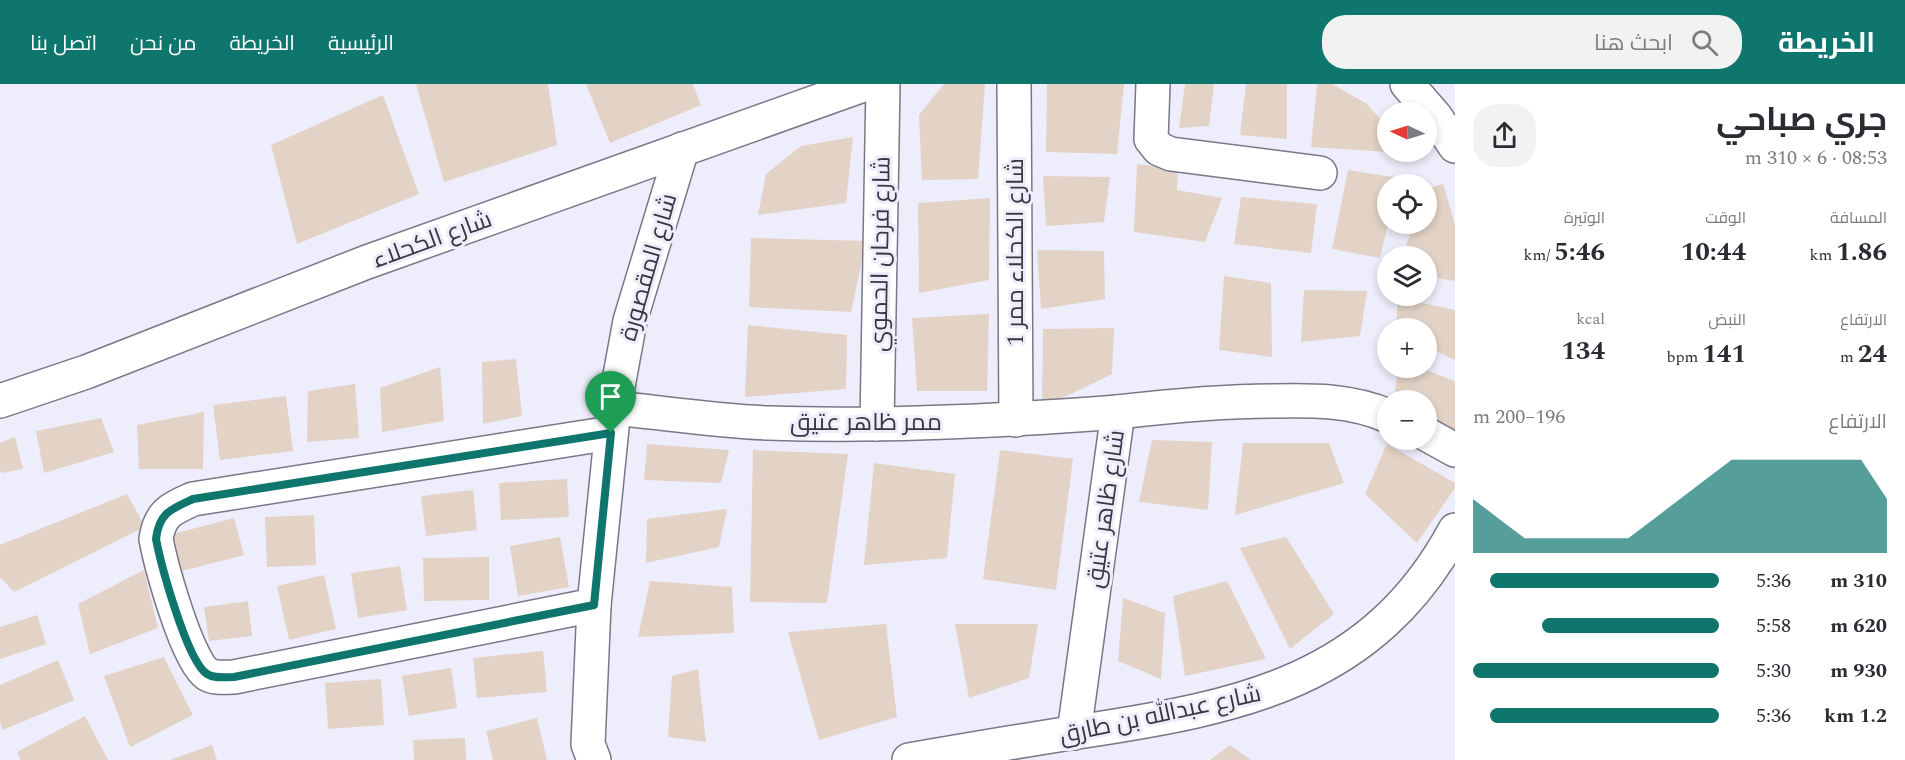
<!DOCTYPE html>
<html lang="ar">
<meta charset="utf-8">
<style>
body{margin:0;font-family:Spectral,Cairo,serif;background:#f2f2f3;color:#2b2b33;direction:rtl;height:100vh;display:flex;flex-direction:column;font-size:22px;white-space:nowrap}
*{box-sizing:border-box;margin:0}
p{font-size:20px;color:#7c7c81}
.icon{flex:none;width:33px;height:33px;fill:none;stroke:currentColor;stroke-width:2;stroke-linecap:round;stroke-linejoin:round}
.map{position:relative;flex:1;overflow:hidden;direction:ltr}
.sheet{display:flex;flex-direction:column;background:#fff;width:450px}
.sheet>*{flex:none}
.needle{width:39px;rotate:274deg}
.buttons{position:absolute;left:1377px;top:18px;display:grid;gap:12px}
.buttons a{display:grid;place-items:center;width:60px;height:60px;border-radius:50%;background:#fff;box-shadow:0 3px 9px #0003;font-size:30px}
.pin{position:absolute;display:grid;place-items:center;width:51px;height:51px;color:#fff;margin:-62px -26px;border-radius:50% 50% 50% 0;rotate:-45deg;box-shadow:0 0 6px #0007}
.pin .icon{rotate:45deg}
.round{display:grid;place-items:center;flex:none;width:63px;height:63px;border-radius:24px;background:#f2f2f3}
.head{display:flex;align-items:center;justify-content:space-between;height:102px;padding:0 18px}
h1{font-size:33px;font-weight:700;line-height:45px}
.stats{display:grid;grid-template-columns:repeat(3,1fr);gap:9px;height:102px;padding:6px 18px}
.stats div{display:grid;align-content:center}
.stats b{font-size:26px;font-weight:700}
.stats small{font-size:16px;font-weight:400}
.stats p{font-size:16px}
.chart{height:168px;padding:12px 18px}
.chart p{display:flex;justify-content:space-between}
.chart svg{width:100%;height:108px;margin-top:6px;fill:#0f766e;opacity:.7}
ul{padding:0 18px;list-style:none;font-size:20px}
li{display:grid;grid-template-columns:96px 72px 1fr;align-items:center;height:45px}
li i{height:15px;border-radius:8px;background:#0f766e}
header{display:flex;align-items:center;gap:36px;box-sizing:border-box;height:84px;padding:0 30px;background:#0f766e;color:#fff}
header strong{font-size:28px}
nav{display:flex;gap:33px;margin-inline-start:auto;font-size:21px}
.search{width:420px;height:54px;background:#f2f2f3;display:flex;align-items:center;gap:15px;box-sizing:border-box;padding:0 21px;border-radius:24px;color:#7c7c81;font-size:22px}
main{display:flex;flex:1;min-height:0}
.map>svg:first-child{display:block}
</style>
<header>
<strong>الخريطة</strong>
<div class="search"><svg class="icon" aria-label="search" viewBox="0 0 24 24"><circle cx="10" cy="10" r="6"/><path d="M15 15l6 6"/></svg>ابحث هنا</div>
<nav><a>الرئيسية</a><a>الخريطة</a><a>من نحن</a><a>اتصل بنا</a></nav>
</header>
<main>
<section class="sheet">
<div class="head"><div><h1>جري صباحي</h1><p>08:53 · 6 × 310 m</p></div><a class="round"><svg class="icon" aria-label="share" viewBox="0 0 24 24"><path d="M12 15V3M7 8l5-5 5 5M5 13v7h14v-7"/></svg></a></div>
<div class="stats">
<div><p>المسافة</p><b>1.86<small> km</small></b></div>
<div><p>الوقت</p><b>10:44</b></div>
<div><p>الوتيرة</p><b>5:46<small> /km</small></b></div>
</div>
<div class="stats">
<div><p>الارتفاع</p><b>24<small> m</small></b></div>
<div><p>النبض</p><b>141<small> bpm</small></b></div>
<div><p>kcal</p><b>134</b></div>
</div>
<div class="chart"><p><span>الارتفاع</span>196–200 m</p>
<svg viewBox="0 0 160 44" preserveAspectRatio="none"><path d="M0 44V22L10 30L20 38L30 38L40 38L50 38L60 38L70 30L80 22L90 14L100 6L110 6L120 6L130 6L140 6L150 6L160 22V44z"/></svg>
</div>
<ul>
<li><b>310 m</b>5:36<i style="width:93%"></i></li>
<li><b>620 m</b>5:58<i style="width:72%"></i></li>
<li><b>930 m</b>5:30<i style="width:100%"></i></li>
<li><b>1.2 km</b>5:36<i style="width:93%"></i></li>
</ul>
</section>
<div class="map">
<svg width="1455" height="676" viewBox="0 0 1455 676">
<rect width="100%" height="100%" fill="#eeedfc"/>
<g fill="#e3d3c6">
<path d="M 416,0 L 548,0 L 557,61 L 444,98 Z"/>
<path d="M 586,0 L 693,0 L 701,21 L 610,59 Z"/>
<path d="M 944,0 L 985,0 L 978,95 L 922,96 L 919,31 Z"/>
<path d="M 1047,0 L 1124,0 L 1117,70 L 1046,68 Z"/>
<path d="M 1185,0 L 1214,0 L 1209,42 L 1179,44 Z"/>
<path d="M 1246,0 L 1287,0 L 1287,55 L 1240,51 Z"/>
<path d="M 1317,0 L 1332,0 L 1367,20 L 1388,44 L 1388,68 L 1311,63 Z"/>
<path d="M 383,11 L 419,110 L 297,160 L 271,61 Z"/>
<path d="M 853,53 L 846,119 L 758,131 L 766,90 L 801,62 Z"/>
<path d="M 1137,80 L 1178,85 L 1177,106 L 1222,114 L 1205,158 L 1134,148 Z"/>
<path d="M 1348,86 L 1399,94 L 1397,100 L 1388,100 L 1388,140 L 1380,174 L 1332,165 Z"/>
<path d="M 1043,92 L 1110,93 L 1104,138 L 1046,142 Z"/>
<path d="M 1443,100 L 1455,140 L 1455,197 L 1426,192 L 1426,172 L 1403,172 L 1413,140 L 1426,140 L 1427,105 Z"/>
<path d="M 1241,113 L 1317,120 L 1311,169 L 1234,160 Z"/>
<path d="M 990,114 L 989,196 L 919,209 L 918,119 Z"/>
<path d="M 751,154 L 866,157 L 851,228 L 749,223 Z"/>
<path d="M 1037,166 L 1104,167 L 1105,215 L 1041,225 Z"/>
<path d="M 1224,192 L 1271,199 L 1272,273 L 1219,266 Z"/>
<path d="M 1304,206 L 1367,207 L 1360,252 L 1301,258 Z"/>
<path d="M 1398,214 L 1455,226 L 1455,276 L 1426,262 L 1426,244 L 1396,244 Z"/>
<path d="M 989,230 L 987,307 L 917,307 L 912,234 Z"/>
<path d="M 748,241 L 847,251 L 846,305 L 745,313 Z"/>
<path d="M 1114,244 L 1112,290 L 1042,324 L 1043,245 Z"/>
<path d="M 516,275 L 522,332 L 483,340 L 482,278 Z"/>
<path d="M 440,283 L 444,337 L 382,348 L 380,304 Z"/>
<path d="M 1398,284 L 1421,284 L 1455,297 L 1455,357 L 1426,334 L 1426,316 L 1406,316 L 1395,307 Z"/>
<path d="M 355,300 L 359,354 L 307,358 L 308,307 Z"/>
<path d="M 286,312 L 293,367 L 220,376 L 213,321 Z"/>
<path d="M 204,328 L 203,385 L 139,385 L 137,341 Z"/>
<path d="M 101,334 L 114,368 L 44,389 L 36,347 Z"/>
<path d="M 15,353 L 23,385 L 2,389 L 0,387 L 0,359 Z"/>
<path d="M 1152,356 L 1212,358 L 1208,426 L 1139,418 Z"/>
<path d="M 1243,359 L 1329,359 L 1344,399 L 1235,431 Z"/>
<path d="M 647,360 L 729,366 L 721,399 L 644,396 Z"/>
<path d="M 1387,360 L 1455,399 L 1455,404 L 1417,459 L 1365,410 Z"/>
<path d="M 753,366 L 848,370 L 827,519 L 750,518 Z"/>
<path d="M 1000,366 L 1073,375 L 1056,506 L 983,495 Z"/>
<path d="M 874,379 L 955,390 L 947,474 L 864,481 Z"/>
<path d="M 567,395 L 569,433 L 501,436 L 499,399 Z"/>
<path d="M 473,406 L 477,446 L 426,452 L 421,412 Z"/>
<path d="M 127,410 L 145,443 L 14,508 L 0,493 L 0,461 Z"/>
<path d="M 727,425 L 719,463 L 646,479 L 647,435 Z"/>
<path d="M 314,431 L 316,481 L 267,483 L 265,433 Z"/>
<path d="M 234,434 L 244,471 L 182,487 L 173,450 Z"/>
<path d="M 560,453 L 569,503 L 518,512 L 510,462 Z"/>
<path d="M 1286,453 L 1334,530 L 1290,565 L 1240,464 Z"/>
<path d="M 489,473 L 489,516 L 424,517 L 423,474 Z"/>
<path d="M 400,482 L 407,526 L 358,534 L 351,489 Z"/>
<path d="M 144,486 L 158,544 L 90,570 L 78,520 Z"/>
<path d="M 324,491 L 336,545 L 289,556 L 277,502 Z"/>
<path d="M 650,497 L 732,503 L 734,549 L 638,553 Z"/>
<path d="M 1227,497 L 1266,575 L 1185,592 L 1173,512 Z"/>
<path d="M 1123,514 L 1165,529 L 1161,595 L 1118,577 Z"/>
<path d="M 248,517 L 252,552 L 209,557 L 204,523 Z"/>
<path d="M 37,531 L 46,560 L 0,575 L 0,543 Z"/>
<path d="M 886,540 L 897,633 L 819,656 L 788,548 Z"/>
<path d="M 955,540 L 1038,540 L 1029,594 L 969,614 Z"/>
<path d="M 543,567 L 547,608 L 477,614 L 473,574 Z"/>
<path d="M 164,573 L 193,631 L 130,663 L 104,592 Z"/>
<path d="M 58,576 L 74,616 L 3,646 L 0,639 L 0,601 Z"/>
<path d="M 451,584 L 457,624 L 409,632 L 402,592 Z"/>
<path d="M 698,585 L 706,658 L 668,653 L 672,592 Z"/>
<path d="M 381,595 L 384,641 L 328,645 L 325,599 Z"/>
<path d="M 85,632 L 108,676 L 21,676 L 17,668 Z"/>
<path d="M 537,634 L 547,676 L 493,676 L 486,647 Z"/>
<path d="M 465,654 L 466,676 L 414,676 L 413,656 Z"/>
<path d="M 212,661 L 217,676 L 170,676 Z"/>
<path d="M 1230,661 L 1251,676 L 1210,676 Z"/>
</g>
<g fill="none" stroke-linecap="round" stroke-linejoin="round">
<g stroke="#797788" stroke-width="36">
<g id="minor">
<path d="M 1014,0 L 1016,336"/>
<path d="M 1153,0 L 1151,55 L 1159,65 L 1171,70 L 1320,89"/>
<path d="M 1407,0 L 1435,32 L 1455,62"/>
<path d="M 0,317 L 86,288 L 367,178 L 866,0"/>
<path d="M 614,324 C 665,329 717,337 768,339 C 885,343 1002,337 1118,328"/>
<path d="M 877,340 L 883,0"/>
<path d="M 1426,350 L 1455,366"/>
<path d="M 594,521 L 234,593 C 225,593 215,595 207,590 C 187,577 161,481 156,455 C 160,429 171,425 193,415 L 611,349"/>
<path d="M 1074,649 L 1118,328 C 1170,322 1222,317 1274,317 C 1312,316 1352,316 1388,332"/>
<path d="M 594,676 L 588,660 L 594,521 L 614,324 L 630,237 L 682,65"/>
<path d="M 909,676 C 967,666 1025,656 1084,647 C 1240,623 1373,598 1455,446"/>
</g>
</g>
<use href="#minor" stroke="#fff" stroke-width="33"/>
</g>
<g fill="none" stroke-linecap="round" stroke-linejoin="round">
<g stroke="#fff" stroke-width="12">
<path id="route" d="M 611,349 L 594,521 L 234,593 C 225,593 215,595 207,590 C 187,577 161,481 156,455 C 159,429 171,425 193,415 Z"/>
</g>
<use href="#route" stroke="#0f766e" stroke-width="8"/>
</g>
<g text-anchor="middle" stroke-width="6" stroke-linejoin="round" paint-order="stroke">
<g font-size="24" fill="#38373e" stroke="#eeedfc">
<text transform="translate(432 155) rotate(-20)" y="8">شارع الكحلاء</text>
<text transform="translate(1015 168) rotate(-90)" y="8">شارع الكحلاء ممر 1</text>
<text transform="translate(880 170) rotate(-89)" y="8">شارع فرحان الحموي</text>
<text transform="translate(648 183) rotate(-74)" y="8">شارع المقصورة</text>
<text x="866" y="346">ممر ظاهر عتيق</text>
<text transform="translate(1105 425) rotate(-82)" y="8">شارع ظاهر عتيق</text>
<text transform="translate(1160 630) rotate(-12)" y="8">شارع عبدالله بن طارق</text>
</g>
</g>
</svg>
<div class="buttons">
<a><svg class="needle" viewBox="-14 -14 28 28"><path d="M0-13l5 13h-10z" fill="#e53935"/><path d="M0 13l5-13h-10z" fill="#7c7c81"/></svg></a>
<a><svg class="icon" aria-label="locate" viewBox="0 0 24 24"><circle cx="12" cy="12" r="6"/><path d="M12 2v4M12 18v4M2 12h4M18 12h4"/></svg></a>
<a><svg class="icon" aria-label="layers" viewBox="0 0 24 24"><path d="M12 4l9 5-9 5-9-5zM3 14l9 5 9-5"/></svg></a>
<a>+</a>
<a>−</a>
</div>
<div class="pin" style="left:611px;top:349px;background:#1e9e55"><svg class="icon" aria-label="arrive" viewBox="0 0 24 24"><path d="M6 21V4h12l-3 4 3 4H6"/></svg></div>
</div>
</main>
